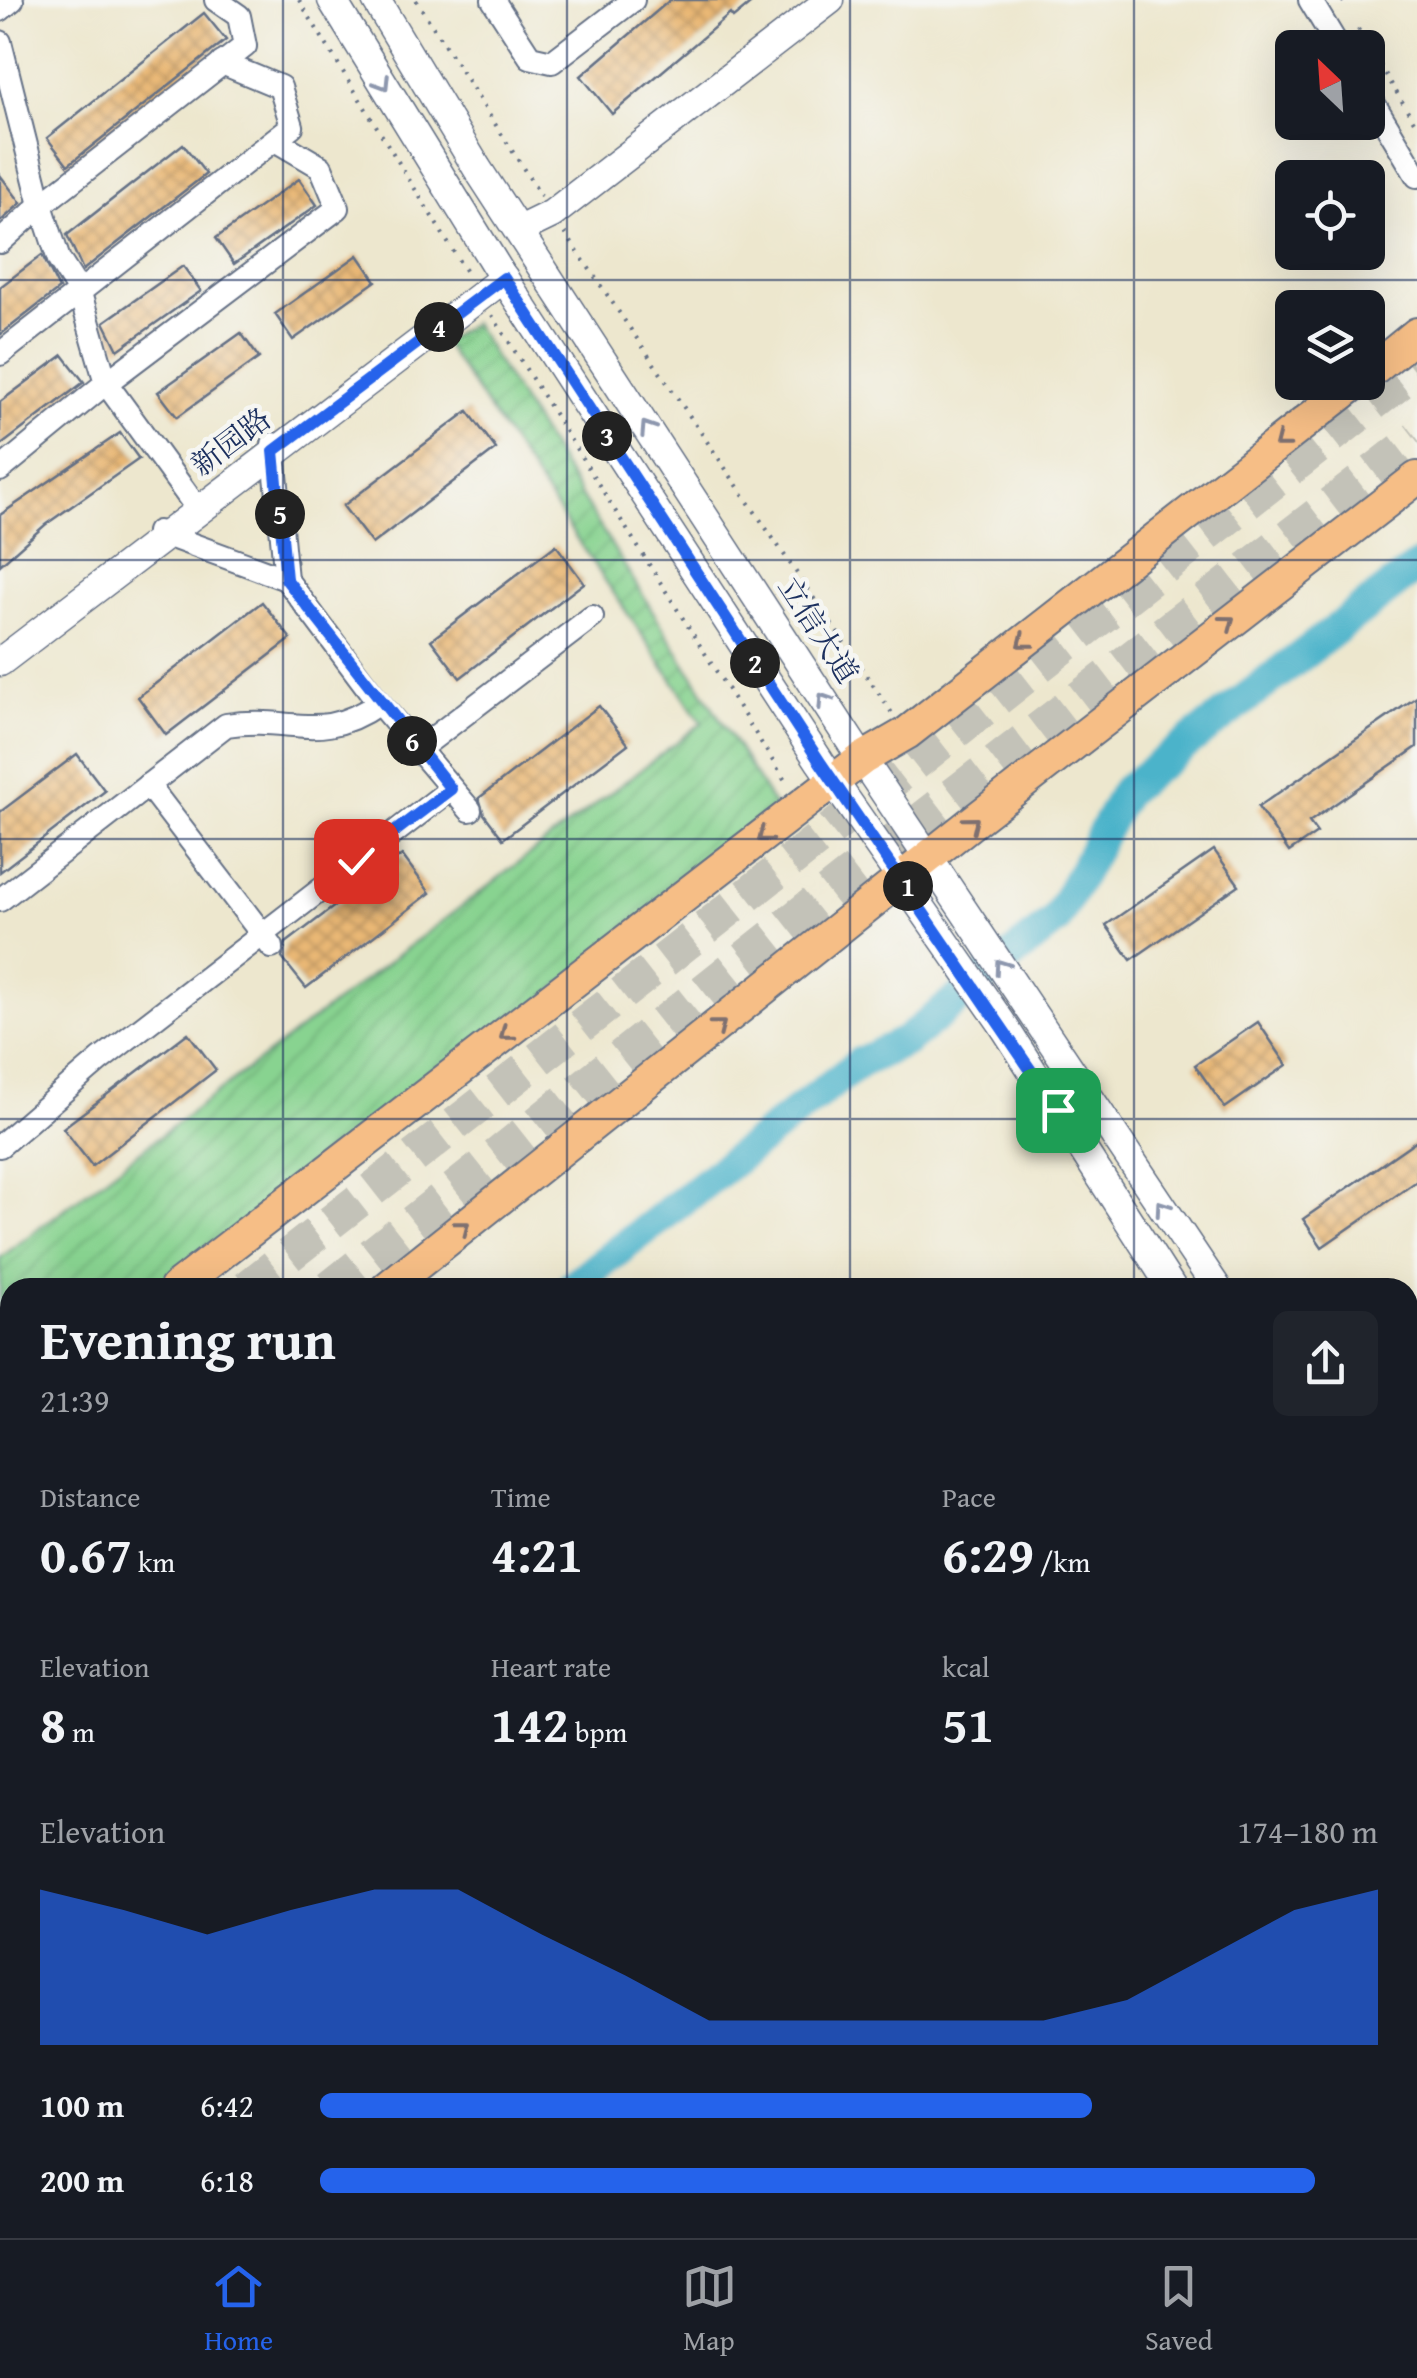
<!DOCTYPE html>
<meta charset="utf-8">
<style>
body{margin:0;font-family:"Gentium Book Plus","Noto Serif SC",serif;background:#20242c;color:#f1f3f6;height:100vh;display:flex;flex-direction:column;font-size:38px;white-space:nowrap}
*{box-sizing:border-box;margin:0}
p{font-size:32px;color:#9ea1a6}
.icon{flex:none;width:55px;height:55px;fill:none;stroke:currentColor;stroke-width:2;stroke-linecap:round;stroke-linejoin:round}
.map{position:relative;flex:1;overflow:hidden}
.details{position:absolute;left:0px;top:1278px;width:1418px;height:962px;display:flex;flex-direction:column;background:#171b24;border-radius:30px 30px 0 0;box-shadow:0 10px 40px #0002}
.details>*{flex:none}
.needle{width:65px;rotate:335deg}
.fabs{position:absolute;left:1275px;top:30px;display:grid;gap:20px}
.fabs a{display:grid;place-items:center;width:110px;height:110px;border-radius:15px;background:#171b24;box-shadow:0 10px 40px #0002;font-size:50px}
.pin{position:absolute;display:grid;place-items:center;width:85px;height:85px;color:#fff;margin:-42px;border-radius:20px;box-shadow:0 5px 15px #0006}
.km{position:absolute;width:50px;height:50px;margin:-25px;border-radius:50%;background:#222;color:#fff;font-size:28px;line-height:50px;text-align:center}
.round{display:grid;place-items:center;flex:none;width:105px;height:105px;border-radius:15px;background:#20242c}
.summary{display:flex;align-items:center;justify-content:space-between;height:170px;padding:0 40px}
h1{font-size:55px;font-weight:600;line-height:75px}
.figures{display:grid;grid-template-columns:repeat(3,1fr);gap:15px;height:170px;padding:10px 40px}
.figures div{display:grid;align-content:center}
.figures b{font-size:50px;font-weight:600}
.figures small{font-size:28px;font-weight:400}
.figures p{font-size:28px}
.chart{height:280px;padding:20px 40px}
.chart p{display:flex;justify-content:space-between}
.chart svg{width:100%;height:180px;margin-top:10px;fill:#2563eb;opacity:.7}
ul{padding:0 40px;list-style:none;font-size:32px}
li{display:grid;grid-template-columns:160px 120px 1fr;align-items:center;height:75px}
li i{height:25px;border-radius:12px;background:#2563eb}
.menu{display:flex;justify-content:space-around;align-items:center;height:140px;border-top:2px solid #363941;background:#171b24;font-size:28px;color:#9ea1a6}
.menu a{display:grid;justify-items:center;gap:5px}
.menu .active{color:#2563eb}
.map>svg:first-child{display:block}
</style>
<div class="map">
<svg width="1417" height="2238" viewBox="0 0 1417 2238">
<defs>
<pattern id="grass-tufts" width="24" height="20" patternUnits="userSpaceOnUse" patternTransform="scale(2.5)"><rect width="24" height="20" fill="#88d390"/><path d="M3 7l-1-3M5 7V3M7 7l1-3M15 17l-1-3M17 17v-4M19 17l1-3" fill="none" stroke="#75b57f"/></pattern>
<pattern id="garden-furrows" width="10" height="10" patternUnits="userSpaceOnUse" patternTransform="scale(2.5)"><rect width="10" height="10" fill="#88d390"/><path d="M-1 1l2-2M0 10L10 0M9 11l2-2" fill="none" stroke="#75b57f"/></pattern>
<pattern id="building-cross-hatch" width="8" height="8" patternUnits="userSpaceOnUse" patternTransform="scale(2.5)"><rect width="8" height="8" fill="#e9b775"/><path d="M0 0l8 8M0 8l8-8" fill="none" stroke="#bc9563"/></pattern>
</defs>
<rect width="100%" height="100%" fill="#f6f6f2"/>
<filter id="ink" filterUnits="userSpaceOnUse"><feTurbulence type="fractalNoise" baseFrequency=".01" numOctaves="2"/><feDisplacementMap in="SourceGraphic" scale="20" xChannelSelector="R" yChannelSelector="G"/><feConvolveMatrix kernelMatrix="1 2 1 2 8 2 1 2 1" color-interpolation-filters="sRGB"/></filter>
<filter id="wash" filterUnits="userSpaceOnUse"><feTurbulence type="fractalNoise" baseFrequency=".0048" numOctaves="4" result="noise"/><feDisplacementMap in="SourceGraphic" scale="40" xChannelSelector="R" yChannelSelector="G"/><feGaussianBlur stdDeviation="2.25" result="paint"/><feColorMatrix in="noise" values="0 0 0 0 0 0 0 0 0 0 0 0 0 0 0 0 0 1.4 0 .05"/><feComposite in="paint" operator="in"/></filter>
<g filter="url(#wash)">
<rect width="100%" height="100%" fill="#ede7ce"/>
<path fill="url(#grass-tufts)" stroke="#528177" stroke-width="2.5" d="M 10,1601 L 10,1819 L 0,1828 L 0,1609 Z"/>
<path fill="url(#garden-furrows)" stroke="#528177" stroke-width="2.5" d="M 473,323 L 780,815 L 169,1287 L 10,1288 L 10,1410 L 0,1418 L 0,1258 L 702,723 L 443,342 Z"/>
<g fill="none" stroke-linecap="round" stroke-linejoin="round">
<g stroke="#4bb3ca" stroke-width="32">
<path d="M 570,1288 L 859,1063 L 906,1041 L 1056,920 L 1125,791 L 1417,567"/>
<path d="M 0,1758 L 10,1756"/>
</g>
</g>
<g id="blocks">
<g fill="url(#building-cross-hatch)">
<path d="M 670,0 L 755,0 L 733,18 L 730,14 L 612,114 L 581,76 Z"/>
<path d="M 204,13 L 226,40 L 68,165 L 47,138 Z"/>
<path d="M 183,144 L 206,174 L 83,270 L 67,235 Z"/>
<path d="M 0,175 L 21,203 L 0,222 Z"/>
<path d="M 299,179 L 317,205 L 234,264 L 216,238 Z"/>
<path d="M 42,255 L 59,289 L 0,335 L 0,287 Z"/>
<path d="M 358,255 L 376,281 L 293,340 L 275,314 Z"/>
<path d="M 183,266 L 201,291 L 118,350 L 104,322 Z"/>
<path d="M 241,333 L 259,358 L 177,417 L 158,392 Z"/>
<path d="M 63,355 L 84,382 L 0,446 L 0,402 Z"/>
<path d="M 468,411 L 496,449 L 372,544 L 343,506 Z"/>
<path d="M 120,433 L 139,459 L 45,525 L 0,565 L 0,515 Z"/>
<path d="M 556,545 L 584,583 L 460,678 L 431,640 Z"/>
<path d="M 262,602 L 291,639 L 166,735 L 138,697 Z"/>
<path d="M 1417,697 L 1417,747 L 1309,822 L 1317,833 L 1289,852 L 1258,807 Z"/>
<path d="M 599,706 L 628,744 L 503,839 L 484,814 L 479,798 Z"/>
<path d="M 77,754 L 105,791 L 0,872 L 0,812 Z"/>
<path d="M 1214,850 L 1239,885 L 1131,960 L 1106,925 Z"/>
<path d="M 402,855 L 430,893 L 306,988 L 282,958 L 286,943 Z"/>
<path d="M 1258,1022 L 1287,1065 L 1225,1108 L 1195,1065 Z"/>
<path d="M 188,1033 L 216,1070 L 92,1166 L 63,1128 Z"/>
<path d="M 1417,1140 L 1417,1181 L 1322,1247 L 1303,1219 Z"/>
</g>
</g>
</g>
<g filter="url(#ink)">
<use href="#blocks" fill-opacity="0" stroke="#646f85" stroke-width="2.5"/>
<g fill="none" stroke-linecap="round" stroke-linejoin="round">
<g stroke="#c3c2b8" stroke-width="35" stroke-dasharray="35 18" stroke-linecap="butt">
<path d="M 247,1288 L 1417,369"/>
<path d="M 330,1288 L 847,877 L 1417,438"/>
<path d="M 0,1480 L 10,1472"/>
<path d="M 0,1545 L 10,1537"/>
</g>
<g stroke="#646f85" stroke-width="26">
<g id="minor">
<path d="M 493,0 L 530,57 L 552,62 L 633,0"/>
<path d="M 1310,0 L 1339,48"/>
<path d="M 0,10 L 12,0"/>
<path d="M 0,42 L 41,205 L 59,260 L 80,293 L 106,383 L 194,504"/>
<path d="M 1368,94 L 1417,176"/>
<path d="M 0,242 L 41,205 L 245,46 L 239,16 L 216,0"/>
<path d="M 0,354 L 292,126 L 280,87 L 222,63"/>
<path d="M 273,444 L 286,579 L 379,703 L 470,810"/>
<path d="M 0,470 L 106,383 L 338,208 L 321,167 L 275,140"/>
<path d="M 158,532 L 286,579"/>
<path d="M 419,749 L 592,617"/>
<path d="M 148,785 L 272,947"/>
<path d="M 0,900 L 226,725 C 292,715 319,745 379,703"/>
<path d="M 0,1146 L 100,1060 L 451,789"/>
<path d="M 1408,1323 L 1417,1317"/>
<path d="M 0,1922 L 10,1912"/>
<path d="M 22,2238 L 34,2230"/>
<path d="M 94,2238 L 106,2230"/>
</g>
</g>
<g stroke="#646f85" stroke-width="31">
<g id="tertiary">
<path d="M 332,0 L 501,274 L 820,762 L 1001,1022 L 1172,1288"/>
<path d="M 376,0 L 477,168 L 862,759 L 1217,1288"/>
<path d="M 519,230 L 552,214 L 830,0"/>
<path d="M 0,662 L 504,278"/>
<path d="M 1408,1559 L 1417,1573"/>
<path d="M 1408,1629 L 1417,1642"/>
<path d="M 917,2230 L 922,2238"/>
</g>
</g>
<g stroke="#646f85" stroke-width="36">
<g id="primary">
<path d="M 1368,374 L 1417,334"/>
<path d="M 176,1288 L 862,759 L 907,733 L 1357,382"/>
<path d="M 387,1288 L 970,824 L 1417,478"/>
</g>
</g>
<g stroke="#646f85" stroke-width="39">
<g id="trunk">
<path d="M 0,1442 L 10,1433"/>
<path d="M 0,1578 L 10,1572"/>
</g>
</g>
<g stroke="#646f85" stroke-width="4" stroke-dasharray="2.5 8" stroke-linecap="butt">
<path d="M 299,0 L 469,277"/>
<path d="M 416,0 L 541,196"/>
<path d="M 1341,2 L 1344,0"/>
<path d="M 1358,29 L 1417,126"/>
<path d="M 565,233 L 892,713"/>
<path d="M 492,315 L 786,782"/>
</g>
<use href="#minor" stroke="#fff" stroke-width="22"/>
<use href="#tertiary" stroke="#fff" stroke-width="28"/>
<use href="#primary" stroke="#f6be86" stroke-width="32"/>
<use href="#trunk" stroke="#f6be86" stroke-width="35"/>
</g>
<defs><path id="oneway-chevron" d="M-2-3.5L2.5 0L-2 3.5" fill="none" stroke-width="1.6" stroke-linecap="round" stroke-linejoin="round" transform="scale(2.5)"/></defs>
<g stroke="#8d97ae">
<use href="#oneway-chevron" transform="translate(383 83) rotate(58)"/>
<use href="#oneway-chevron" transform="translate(647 428) rotate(-123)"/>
<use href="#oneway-chevron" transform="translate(824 700) rotate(-123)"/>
<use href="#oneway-chevron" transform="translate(1001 966) rotate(-125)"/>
<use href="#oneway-chevron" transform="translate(1162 1207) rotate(-125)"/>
</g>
<g stroke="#7e6f70">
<use href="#oneway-chevron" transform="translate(1281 442) rotate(142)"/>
<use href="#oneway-chevron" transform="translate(1228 622) rotate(-37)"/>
<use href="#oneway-chevron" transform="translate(1024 642) rotate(142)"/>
<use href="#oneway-chevron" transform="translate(972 823) rotate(-39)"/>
<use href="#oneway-chevron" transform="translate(764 836) rotate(142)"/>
<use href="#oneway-chevron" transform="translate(719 1026) rotate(-38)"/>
<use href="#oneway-chevron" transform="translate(506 1034) rotate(142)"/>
<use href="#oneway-chevron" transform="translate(463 1227) rotate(-38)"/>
</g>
</g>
<g fill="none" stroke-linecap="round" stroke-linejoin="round" filter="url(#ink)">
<g stroke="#fff" stroke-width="20">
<path id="route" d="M 356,861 L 451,789 L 286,579 L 274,451 L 504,278 L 820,762 L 1058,1110"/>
</g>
<use href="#route" stroke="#2563eb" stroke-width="12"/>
</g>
<path fill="none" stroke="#1b2f5e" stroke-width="2.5" stroke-opacity="0.55" d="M 283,0 L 283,1288M 567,0 L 567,1288M 850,0 L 850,1288M 1134,0 L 1134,1288M 0,280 L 1417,280M 0,560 L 1417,560M 0,839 L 1417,839M 0,1119 L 1417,1119M 0,1399 L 10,1399M 1408,1399 L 1417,1399M 0,1679 L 10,1679M 1408,1679 L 1417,1679M 0,1958 L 10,1958M 1408,1958 L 1417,1958M 283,2230 L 283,2238M 567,2230 L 567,2238M 850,2230 L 850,2238M 1134,2230 L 1134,2238"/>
<g text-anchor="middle" stroke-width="9" stroke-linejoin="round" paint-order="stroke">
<g font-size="30" fill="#1b2f5e" stroke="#f6f6f2">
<text transform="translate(231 442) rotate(-37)" y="10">新园路</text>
<text transform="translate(818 630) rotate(57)" y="10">立信大道</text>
</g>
</g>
</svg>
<div class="fabs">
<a><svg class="needle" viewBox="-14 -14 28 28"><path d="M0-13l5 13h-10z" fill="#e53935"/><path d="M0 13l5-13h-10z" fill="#9ea1a6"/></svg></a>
<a><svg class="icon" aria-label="locate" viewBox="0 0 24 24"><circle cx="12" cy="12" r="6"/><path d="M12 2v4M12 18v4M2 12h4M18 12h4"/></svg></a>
<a><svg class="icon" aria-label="layers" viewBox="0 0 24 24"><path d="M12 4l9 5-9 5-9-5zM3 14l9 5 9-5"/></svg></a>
</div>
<div class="pin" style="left:1058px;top:1110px;background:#1e9e55"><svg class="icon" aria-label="arrive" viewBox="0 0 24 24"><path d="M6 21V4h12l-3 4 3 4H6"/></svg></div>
<div class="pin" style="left:356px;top:861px;background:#d93025"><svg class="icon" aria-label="check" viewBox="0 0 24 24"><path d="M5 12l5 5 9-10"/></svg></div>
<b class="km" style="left:908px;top:886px">1</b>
<b class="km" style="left:755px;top:663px">2</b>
<b class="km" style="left:607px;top:436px">3</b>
<b class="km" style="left:439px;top:327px">4</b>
<b class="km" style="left:280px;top:514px">5</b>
<b class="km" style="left:412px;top:741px">6</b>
<section class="details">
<div class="summary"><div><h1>Evening run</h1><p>21:39</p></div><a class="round"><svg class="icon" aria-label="share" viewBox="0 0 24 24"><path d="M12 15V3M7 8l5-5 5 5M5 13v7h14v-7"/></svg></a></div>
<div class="figures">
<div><p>Distance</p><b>0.67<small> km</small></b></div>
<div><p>Time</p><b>4:21</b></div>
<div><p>Pace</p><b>6:29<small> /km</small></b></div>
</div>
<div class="figures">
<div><p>Elevation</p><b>8<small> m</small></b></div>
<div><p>Heart rate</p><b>142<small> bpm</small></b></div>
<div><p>kcal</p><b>51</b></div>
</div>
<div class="chart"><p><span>Elevation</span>174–180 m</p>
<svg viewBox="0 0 160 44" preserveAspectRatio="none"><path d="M0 44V6L10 11L20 17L30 11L40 6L50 6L60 17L70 27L80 38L90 38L100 38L110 38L120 38L130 33L140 22L150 11L160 6V44z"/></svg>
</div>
<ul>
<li><b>100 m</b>6:42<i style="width:73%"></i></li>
<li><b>200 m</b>6:18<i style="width:94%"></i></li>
</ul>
</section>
</div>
<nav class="menu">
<a class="active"><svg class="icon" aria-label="home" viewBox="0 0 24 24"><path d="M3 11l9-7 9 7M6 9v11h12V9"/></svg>Home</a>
<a><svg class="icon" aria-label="map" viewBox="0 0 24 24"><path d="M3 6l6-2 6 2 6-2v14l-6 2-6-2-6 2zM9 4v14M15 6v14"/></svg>Map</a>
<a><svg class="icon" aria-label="saved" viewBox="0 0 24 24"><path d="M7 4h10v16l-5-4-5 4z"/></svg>Saved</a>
</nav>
